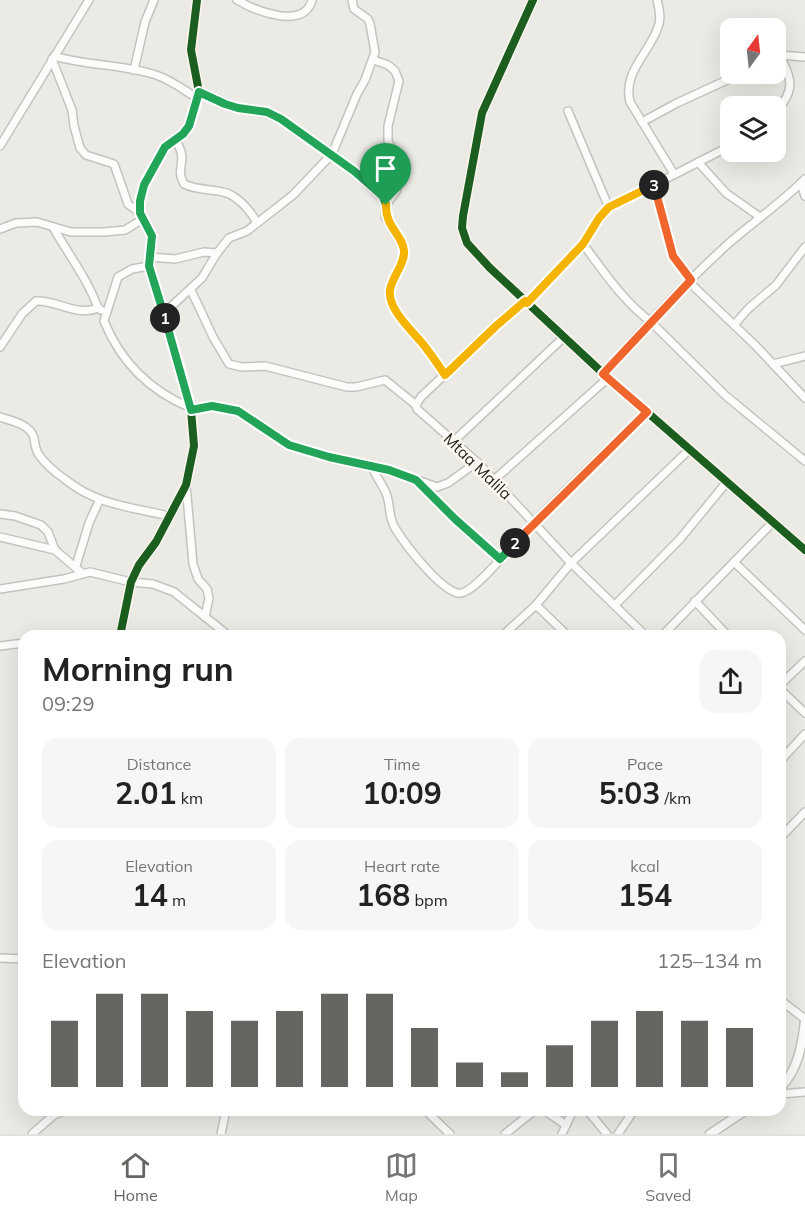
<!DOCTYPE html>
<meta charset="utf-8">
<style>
body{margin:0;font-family:Mulish,sans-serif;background:#f6f6f6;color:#222;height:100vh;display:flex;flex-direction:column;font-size:22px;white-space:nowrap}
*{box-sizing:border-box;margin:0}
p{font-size:20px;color:#767676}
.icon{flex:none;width:33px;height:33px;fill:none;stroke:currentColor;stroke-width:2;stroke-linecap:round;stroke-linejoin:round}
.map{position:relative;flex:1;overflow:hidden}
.side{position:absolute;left:18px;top:630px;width:768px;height:486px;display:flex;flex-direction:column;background:#fff;border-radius:18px;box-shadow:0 6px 24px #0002}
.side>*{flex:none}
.needle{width:39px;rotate:15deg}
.tools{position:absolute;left:720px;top:18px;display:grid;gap:12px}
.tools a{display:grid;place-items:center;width:66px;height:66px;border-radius:12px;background:#fff;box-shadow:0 6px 24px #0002;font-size:30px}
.pin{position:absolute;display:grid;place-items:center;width:51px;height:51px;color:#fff;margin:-62px -26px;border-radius:50% 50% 50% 0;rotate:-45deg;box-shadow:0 0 6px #0007}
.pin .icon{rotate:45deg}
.km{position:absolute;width:30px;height:30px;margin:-15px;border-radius:50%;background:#222;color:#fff;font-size:16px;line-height:30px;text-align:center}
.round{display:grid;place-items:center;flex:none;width:63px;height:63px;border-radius:18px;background:#f6f6f6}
.headline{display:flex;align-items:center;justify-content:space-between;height:102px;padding:0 24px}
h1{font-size:33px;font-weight:700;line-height:45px}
.metrics{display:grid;grid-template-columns:repeat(3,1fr);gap:9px;height:102px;padding:6px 24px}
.metrics div{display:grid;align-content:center;border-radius:15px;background:#f6f6f6;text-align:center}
.metrics b{font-size:30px;font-weight:700}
.metrics small{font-size:16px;font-weight:400}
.metrics p{font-size:16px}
.chart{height:168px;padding:12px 24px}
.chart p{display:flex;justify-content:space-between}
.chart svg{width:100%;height:108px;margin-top:6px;stroke:#676561;stroke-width:6}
.tab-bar{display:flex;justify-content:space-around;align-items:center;height:84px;border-top:2px solid #e0e0e0;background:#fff;font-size:16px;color:#767676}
.tab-bar a{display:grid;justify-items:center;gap:3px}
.tab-bar .selected{color:#676561}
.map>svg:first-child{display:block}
</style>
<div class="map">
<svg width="805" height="1134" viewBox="0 0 805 1134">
<rect width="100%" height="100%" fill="#eceae5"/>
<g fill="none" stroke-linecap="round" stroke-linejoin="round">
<g stroke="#c5c3bf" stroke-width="10">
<g id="minor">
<path d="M 237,0 C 254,10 304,31 312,0"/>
<path d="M 533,0 L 482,113 L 463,216 L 462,228 L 467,243 L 490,268 L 608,378 L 805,550"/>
<path d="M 657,0 C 659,8 661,16 659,24 C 652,51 622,71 630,102 L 674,174"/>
<path d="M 778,55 L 805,57"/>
<path d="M 54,56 C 87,66 123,64 156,75 C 171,80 184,90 197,98"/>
<path d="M 52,59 L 72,110 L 74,126 L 80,148 L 86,155 L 114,164 L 128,204 L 140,213"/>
<path d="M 374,60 L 388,65 L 395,71 L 399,81 L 388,126 L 388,141 L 393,154 L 391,171 L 397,190 L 386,205"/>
<path d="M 134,70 L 145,22 L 154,0"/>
<path d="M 199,92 L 238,108 L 275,115 L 332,154 L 383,196 L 386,200 L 385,217 L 405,249 L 404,256 L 390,290 L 390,299 L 405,325 L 425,346 L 445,375"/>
<path d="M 568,111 L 609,208"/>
<path d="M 776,112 C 796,89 792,80 779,54"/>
<path d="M 642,122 L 677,103 L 740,74"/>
<path d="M 175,140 C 190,161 174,167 184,184 C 199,192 221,188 231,195 C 242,201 252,213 257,223"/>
<path d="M 0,146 L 89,0"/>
<path d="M 698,162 L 726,193 L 760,217"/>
<path d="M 801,183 L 805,196"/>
<path d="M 654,185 L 673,256 L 691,280"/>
<path d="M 53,227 C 68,254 87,278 98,308 L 101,310"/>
<path d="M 0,229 L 16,223 L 37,222 L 71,232 L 104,232 L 125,230 L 143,219"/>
<path d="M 583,244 C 604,272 623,301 651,322 L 726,396 L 805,461"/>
<path d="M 150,257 L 175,259 L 204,252 L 217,253"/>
<path d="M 149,266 L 132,269 L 118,277 L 104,321 C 121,363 150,391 191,408"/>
<path d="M 689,282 L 756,346 L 805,398"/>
<path d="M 191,290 L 213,337 L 229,364 L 242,367 L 265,366 L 347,387 L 356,387 L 385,380 L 416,405"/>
<path d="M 525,301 L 496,326 L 421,397 L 416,405 L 417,409 L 477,462 L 571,563 L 646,636"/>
<path d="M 527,303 L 583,244 L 599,218 L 609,208 L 730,146"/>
<path d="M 163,314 L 202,278 L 217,253 L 229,238 L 247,231 L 293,195 L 332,154 L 357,94 L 365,80 L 375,52 L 370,24 L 368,19 L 354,9 L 352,0"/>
<path d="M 734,325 L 749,308 L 776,285 L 805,247"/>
<path d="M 0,347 L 22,314 L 36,301 C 58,300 76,317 98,308"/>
<path d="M 773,364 L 805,356"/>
<path d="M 603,374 C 642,329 684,284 728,244 C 753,222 781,203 805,179"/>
<path d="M 191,410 L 212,406 L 238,411 L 289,445 L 329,457 L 389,470 L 437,487 L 448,483 L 477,462"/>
<path d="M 0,417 C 12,421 30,424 34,438 C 35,444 35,449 39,455 C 46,465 56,473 66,480 C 97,505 131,507 169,516"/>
<path d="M 454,441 L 564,337"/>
<path d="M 371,465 C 375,475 382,484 386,493 C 391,505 388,517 395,528 C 406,546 438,587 457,593 C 470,597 499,560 508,551 C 551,502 600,458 647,412"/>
<path d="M 494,480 L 608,378"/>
<path d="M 417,481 L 455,519 L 500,559"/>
<path d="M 186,485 L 193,564 L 198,579 L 207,589 L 209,598 L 205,617"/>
<path d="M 0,514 L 15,516 L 41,525 L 48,532 L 55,550 L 82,573"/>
<path d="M 0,537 L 55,550"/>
<path d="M 734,562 L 805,630"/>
<path d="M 76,566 L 89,523 L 99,501"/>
<path d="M 0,589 L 64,579 L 90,572 L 131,582 L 153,584 L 174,592 L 229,636"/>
<path d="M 695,601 L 728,636"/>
<path d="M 536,605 L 568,636"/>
<path d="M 615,605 L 680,539 L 726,483"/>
<path d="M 120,636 L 131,582 L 139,565 L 156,542 L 186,485 L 194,446 L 191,410 L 185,383 L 149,266 L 152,236 L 140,213 L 140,201 L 144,185 L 165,147 L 183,133 L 189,126 L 196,107 L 199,92 L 191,50 L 197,0"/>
<path d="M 502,636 L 536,605 L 571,563 L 690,449"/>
<path d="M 662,636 L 773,522"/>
<path d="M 0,646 L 24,643"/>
<path d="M 780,685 L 805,661"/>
<path d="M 780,689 L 805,713"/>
<path d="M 780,761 L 805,734"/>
<path d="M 780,838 L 805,812"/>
<path d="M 0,958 L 24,959"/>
<path d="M 780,1000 L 805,1019"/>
<path d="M 780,1094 L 805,1092"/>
<path d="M 425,1110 L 450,1134"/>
<path d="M 544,1110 L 566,1125"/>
<path d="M 587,1110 L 607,1134"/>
<path d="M 32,1134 L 54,1115 L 65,1110"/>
<path d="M 221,1134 L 226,1110"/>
<path d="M 505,1134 L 535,1110"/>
<path d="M 562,1134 L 573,1110"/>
<path d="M 618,1134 L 634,1110"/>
</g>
</g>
<g stroke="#c5c3bf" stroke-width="11">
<g id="major">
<path d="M 780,1088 C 798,1070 802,1046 805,1021"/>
<path d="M 710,1134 L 746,1110"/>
</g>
</g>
<use href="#minor" stroke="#fcfcfb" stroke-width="7"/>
<use href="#major" stroke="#fcfcfb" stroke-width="8"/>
<g stroke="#fcf8ef" stroke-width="11">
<g id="cycleway">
<path d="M 533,0 L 482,113 L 463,216 L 462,228 L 467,243 L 490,268 L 608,378 L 805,550"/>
<path d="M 120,636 L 131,582 L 139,565 L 156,542 L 186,485 L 194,446 L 191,410 L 185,383 L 149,266 L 152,236 L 140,213 L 140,201 L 144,185 L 165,147 L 183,133 L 189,126 L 196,107 L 199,92 L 191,50 L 197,0"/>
</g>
</g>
<use href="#cycleway" stroke="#1b5e20" stroke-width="8"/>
</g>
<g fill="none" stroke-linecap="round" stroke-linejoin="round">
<g stroke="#fff" stroke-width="12">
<path id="split-1" d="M 165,318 L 149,266 L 152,236 L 140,213 L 140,201 L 144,185 L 165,147 L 183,134 L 189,126 L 199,92 L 225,104 L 238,108 L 267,112 L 281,119 L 354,171 L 383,196 L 386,205"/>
</g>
<g stroke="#fff" stroke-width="12">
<path id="split-2" d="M 165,318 L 191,410 L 212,406 L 238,411 L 289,445 L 329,457 L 389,470 L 416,480 L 455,519 L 500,559 L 515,543"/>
</g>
<g stroke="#fff" stroke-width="12">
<path id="split-3" d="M 515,543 L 647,412 L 603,374 L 691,280 L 673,256 L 654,185"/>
</g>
<g stroke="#fff" stroke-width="12">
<path id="split-4" d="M 386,205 C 385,227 403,235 404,251 C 405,264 392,277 390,290 C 387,310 416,334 426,348 C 433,357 439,366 445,375 L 496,326 L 525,301 L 527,303 L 583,244 L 599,218 L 609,207 L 654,185"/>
</g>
<use href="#split-1" stroke="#22a559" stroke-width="8"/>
<use href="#split-2" stroke="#22a559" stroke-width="8"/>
<use href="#split-3" stroke="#f0652b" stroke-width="8"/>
<use href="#split-4" stroke="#f5b400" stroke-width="8"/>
</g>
<g text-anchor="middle" stroke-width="5" stroke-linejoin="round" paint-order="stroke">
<g font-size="16" fill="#1f1d1a" stroke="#fcf8ef">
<text transform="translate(478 466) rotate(44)" y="6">Mtaa Malila</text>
</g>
</g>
</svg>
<div class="tools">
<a><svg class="needle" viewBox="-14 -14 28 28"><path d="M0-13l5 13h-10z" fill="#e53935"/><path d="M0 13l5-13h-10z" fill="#767676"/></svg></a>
<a><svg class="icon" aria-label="layers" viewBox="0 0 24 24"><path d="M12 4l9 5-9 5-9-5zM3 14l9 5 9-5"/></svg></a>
</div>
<div class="pin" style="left:386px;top:205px;background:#1e9e55"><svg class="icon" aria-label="arrive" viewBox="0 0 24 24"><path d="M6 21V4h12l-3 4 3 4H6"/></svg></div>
<b class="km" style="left:165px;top:318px">1</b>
<b class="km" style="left:515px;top:543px">2</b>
<b class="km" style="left:654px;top:185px">3</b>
<section class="side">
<div class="headline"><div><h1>Morning run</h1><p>09:29</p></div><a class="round"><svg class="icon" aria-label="share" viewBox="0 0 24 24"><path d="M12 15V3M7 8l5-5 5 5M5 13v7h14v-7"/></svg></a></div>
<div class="metrics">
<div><p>Distance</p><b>2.01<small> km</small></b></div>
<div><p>Time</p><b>10:09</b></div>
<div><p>Pace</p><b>5:03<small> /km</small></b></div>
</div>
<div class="metrics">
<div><p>Elevation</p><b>14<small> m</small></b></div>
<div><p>Heart rate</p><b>168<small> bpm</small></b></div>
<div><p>kcal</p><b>154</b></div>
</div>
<div class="chart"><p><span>Elevation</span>125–134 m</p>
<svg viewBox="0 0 160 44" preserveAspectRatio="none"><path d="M5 44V17M15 44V6M25 44V6M35 44V13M45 44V17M55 44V13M65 44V6M75 44V6M85 44V20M95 44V34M105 44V38M115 44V27M125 44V17M135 44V13M145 44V17M155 44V20"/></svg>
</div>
</section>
</div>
<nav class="tab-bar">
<a class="selected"><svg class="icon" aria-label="home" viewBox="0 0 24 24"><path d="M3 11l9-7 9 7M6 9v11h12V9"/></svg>Home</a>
<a><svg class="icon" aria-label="map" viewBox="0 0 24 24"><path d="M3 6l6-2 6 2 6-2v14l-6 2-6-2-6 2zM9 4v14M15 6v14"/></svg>Map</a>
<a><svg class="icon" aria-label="saved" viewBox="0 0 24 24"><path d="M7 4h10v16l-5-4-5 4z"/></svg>Saved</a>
</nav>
